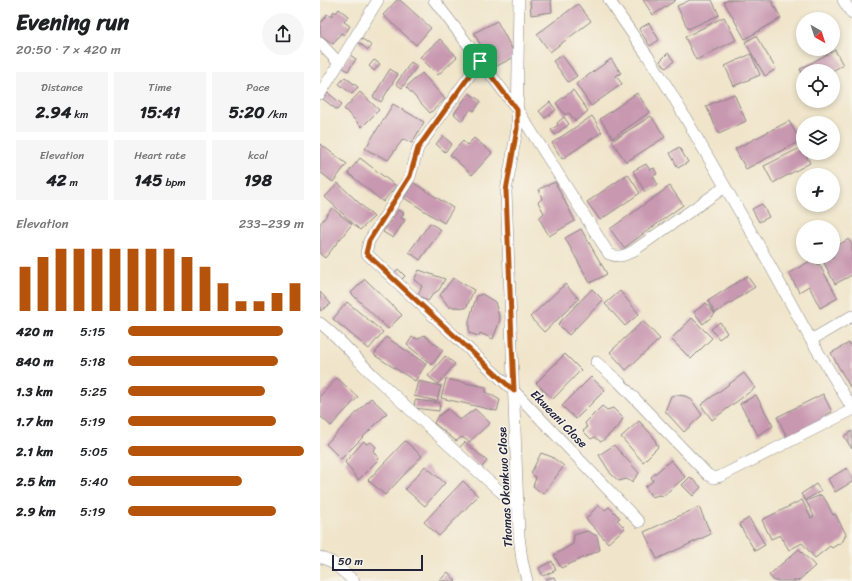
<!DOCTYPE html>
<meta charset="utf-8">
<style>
body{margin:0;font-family:Sriracha,sans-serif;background:#f6f6f6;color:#202124;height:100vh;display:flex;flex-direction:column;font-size:15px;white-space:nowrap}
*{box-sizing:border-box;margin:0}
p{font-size:13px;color:#757577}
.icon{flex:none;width:22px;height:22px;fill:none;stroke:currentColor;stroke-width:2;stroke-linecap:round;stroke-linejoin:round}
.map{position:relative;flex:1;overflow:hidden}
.panel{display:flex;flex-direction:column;background:#fff;width:320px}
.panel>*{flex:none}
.needle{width:26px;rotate:141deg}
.fabs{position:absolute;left:476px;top:12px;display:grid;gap:8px}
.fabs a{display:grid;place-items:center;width:44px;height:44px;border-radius:50%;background:#fff;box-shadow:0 2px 6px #0003;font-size:20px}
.scale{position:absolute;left:12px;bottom:10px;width:91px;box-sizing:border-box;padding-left:4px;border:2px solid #22223b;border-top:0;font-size:11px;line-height:14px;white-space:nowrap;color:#22223b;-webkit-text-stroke:3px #f7f3e8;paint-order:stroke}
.pin{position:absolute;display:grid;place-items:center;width:34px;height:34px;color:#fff;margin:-17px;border-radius:8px;box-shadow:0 2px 6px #0006}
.round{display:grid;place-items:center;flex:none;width:42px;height:42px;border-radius:21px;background:#f6f6f6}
.head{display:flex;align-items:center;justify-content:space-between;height:68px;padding:0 16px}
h1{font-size:22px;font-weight:700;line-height:30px}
.figures{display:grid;grid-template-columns:repeat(3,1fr);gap:6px;height:68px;padding:4px 16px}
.figures div{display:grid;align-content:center;border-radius:0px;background:#f6f6f6;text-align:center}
.figures b{font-size:17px;font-weight:700}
.figures small{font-size:11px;font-weight:400}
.figures p{font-size:11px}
.chart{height:112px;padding:8px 16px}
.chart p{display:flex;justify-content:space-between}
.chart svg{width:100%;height:72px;margin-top:4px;stroke:#b45309;stroke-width:6}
ul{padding:0 16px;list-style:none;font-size:13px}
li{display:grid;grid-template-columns:64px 48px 1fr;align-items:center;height:30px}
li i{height:10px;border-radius:5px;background:#b45309}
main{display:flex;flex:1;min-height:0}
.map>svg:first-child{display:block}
</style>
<main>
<section class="panel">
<div class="head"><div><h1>Evening run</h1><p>20:50 · 7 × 420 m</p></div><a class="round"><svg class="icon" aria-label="share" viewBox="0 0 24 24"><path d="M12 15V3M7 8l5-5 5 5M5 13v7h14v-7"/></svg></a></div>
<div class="figures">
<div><p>Distance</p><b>2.94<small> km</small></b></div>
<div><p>Time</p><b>15:41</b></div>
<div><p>Pace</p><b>5:20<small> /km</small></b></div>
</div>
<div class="figures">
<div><p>Elevation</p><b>42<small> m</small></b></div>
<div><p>Heart rate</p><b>145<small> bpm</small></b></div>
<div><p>kcal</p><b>198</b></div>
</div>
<div class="chart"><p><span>Elevation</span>233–239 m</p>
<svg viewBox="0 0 160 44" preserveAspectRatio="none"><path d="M5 44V17M15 44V11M25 44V6M35 44V6M45 44V6M55 44V6M65 44V6M75 44V6M85 44V6M95 44V11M105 44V17M115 44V27M125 44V38M135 44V38M145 44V33M155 44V27"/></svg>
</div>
<ul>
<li><b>420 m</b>5:15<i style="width:88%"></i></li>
<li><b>840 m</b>5:18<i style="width:85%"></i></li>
<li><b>1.3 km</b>5:25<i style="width:78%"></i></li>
<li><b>1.7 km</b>5:19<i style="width:84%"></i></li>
<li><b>2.1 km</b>5:05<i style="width:100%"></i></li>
<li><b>2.5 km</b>5:40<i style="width:65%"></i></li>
<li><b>2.9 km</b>5:19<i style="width:84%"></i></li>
</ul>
</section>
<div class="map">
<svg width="532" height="581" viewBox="0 0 532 581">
<rect width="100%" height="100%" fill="#f7f3e8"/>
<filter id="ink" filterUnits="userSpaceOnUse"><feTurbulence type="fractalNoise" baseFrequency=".025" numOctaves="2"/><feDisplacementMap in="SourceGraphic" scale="8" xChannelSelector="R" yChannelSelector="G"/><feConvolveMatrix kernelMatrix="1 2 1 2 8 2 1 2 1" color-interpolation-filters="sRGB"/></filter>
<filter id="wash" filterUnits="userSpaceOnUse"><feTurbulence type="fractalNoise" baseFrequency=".012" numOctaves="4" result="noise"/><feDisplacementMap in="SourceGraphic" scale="16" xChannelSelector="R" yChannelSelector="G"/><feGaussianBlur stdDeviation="0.9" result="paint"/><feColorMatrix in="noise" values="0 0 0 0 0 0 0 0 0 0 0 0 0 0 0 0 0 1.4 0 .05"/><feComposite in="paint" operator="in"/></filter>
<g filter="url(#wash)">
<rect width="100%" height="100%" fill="#f0e5ca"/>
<g id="blocks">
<g fill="#c897b0">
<path d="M 77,0 L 80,0 L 111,28 L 96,45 L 63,15 Z"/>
<path d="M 210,0 L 231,0 L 232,12 L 211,15 Z"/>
<path d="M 323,0 L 356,0 L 333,15 Z"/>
<path d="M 370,0 L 392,0 L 399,15 L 368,29 L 357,6 Z"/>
<path d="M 408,0 L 451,0 L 461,18 L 425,39 L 404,2 Z"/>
<path d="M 258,4 L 271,21 L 230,52 L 217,34 Z"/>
<path d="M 19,9 L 28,16 L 24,22 L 30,26 L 24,35 L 21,33 L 13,44 L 0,35 L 0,24 L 7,14 L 11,17 L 14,11 L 16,13 Z"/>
<path d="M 404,17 L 416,40 L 376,60 L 365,37 Z"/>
<path d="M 177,21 L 196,56 L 173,68 L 154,33 Z"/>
<path d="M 329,23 L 339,40 L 330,46 L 319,29 Z"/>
<path d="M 436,36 L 456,69 L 445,76 L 425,42 Z"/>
<path d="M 41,38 L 52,46 L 48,50 L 38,42 Z"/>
<path d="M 120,39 L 137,57 L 118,75 L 100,57 Z"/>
<path d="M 515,50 L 523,65 L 512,71 L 483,71 L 483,75 L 480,69 Z"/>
<path d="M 348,53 L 354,61 L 346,68 L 340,61 Z"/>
<path d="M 431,54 L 440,75 L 414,86 L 405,66 Z"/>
<path d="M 30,55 L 36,59 L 28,71 L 22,67 Z"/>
<path d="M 242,55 L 257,76 L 248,82 L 233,61 Z"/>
<path d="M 291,59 L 301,73 L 296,76 L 302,84 L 271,106 L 256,84 Z"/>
<path d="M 54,60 L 60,64 L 54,71 L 49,66 Z"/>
<path d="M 91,62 L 97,66 L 82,88 L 76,84 Z"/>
<path d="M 70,69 L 78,74 L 61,102 L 53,97 Z"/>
<path d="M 102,73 L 125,99 L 110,113 L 86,87 Z"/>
<path d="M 25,77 L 38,87 L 32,94 L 19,84 Z"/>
<path d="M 253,90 L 268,111 L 255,121 L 249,113 L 245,115 L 236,103 Z"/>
<path d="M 40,92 L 59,110 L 42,127 L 24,109 Z"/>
<path d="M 8,93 L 22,104 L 17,110 L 3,99 Z"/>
<path d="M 149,93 L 161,101 L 154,111 L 151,109 L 142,121 L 134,114 Z"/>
<path d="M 317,93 L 330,112 L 293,138 L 280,119 Z"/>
<path d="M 414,94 L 426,121 L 399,134 L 386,106 Z"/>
<path d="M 230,102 L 236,110 L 225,118 L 219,111 Z"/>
<path d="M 73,104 L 104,122 L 92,143 L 83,139 L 68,160 L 45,149 Z"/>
<path d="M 272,116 L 282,132 L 242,159 L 232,143 Z"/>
<path d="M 331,116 L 345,137 L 306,162 L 292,141 Z"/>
<path d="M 244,117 L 249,124 L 235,135 L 231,130 L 238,125 L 237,123 Z"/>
<path d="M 469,121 L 480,141 L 426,169 L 415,149 Z"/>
<path d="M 123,136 L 132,144 L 125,152 L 116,144 Z"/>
<path d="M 154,138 L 172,153 L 152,175 L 130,155 L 143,141 L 147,145 Z"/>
<path d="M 0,144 L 27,164 L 13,182 L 0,172 Z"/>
<path d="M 359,147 L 368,162 L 358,168 L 350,153 Z"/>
<path d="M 482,147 L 483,153 L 485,153 L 490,163 L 453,183 L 444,166 Z"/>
<path d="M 40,158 L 76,186 L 63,202 L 28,173 Z"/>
<path d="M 326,164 L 330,170 L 334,168 L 337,174 L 333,176 L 338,185 L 325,192 L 313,171 Z"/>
<path d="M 308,174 L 320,193 L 280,220 L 267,202 Z"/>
<path d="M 235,182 L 255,221 L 229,236 L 219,218 L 224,213 L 218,202 L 222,199 L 219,189 Z"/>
<path d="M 18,183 L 54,217 L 40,230 L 5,197 Z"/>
<path d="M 94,183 L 133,208 L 124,223 L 84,198 Z"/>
<path d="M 350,186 L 363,205 L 304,248 L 290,229 Z"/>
<path d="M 442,204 L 449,217 L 439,222 L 432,209 Z"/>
<path d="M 12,208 L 32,224 L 5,258 L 0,254 L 0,224 Z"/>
<path d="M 78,210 L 84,213 L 81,218 L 85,220 L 73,238 L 63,232 Z"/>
<path d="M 110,223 L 121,230 L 100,260 L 89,252 Z"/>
<path d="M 261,229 L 287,274 L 270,283 L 245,238 Z"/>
<path d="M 529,239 L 532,245 L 532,275 L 515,284 L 501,257 L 513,257 L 513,248 Z"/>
<path d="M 492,260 L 495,265 L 499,264 L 518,298 L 500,308 L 489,286 L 479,292 L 469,273 Z"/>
<path d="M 78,269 L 85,276 L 81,280 L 74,273 Z"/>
<path d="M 99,270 L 125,279 L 119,290 L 113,294 L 108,301 L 98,295 L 102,286 L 94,280 Z"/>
<path d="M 427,276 L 435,287 L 395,313 L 388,301 Z"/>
<path d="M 133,278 L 154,290 L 146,308 L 136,307 L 129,307 L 120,295 Z"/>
<path d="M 45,279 L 82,315 L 68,329 L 31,293 Z"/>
<path d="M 245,284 L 259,299 L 224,332 L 210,317 Z"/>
<path d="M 272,289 L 283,300 L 249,335 L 238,324 Z"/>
<path d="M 300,291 L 319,314 L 305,326 L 285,304 Z"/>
<path d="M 0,292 L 11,304 L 0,311 Z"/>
<path d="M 162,294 L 175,302 L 180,320 L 173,339 L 160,333 L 159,336 L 149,333 L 149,321 L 154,304 L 157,296 Z"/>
<path d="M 27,302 L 63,332 L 49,349 L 13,319 Z"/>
<path d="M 386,303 L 395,314 L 383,324 L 374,312 Z"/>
<path d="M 372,318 L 392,338 L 371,359 L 351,339 Z"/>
<path d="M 323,321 L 340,339 L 306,370 L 290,352 Z"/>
<path d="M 400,322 L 407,333 L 399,339 L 391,329 Z"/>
<path d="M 104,335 L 123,350 L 112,365 L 87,345 L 92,337 L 98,339 Z"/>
<path d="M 66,337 L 106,364 L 95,381 L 54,355 Z"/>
<path d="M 529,343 L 532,348 L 532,386 L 530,387 L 511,353 Z"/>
<path d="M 245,354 L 261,370 L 233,399 L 216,383 Z"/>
<path d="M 125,356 L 135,364 L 118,384 L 108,376 Z"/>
<path d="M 424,373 L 435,388 L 392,420 L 381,405 Z"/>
<path d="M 271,377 L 285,390 L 256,419 L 242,406 Z"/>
<path d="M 17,378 L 38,397 L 11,426 L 0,416 L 0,396 Z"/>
<path d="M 126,379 L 166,387 L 166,392 L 180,400 L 177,411 L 121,398 Z"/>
<path d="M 98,381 L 121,386 L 117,401 L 94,396 Z"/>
<path d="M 503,394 L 512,412 L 504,416 L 506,420 L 468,439 L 457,417 Z"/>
<path d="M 357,395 L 365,396 L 371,399 L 382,415 L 364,432 L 345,411 L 351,396 Z"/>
<path d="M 436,395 L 453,426 L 438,435 L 420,404 Z"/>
<path d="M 51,398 L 67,413 L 21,459 L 6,444 Z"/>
<path d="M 95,400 L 120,403 L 119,411 L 94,408 Z"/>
<path d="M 282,406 L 287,410 L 293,408 L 303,418 L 299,426 L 281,442 L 275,437 L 271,439 L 263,431 L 267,428 L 265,423 Z"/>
<path d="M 128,409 L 140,420 L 155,409 L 170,423 L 149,442 L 142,437 L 136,441 L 114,423 L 117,417 Z"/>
<path d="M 319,421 L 333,436 L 338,447 L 323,462 L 301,437 Z"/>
<path d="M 532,431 L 532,449 L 524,436 Z"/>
<path d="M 44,441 L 46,444 L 51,442 L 56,447 L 53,451 L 59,459 L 38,480 L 25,462 Z"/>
<path d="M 85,441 L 102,456 L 65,495 L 48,480 Z"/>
<path d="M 145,442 L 167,461 L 161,468 L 139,448 Z"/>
<path d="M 294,445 L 319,473 L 312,482 L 306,479 L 299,481 L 291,474 L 279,455 Z"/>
<path d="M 221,453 L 232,457 L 244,466 L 223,494 L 213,486 L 216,478 L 211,473 Z"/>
<path d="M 351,460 L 365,477 L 343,496 L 339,495 L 332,497 L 325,487 L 333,481 L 331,477 Z"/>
<path d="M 105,466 L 125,483 L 105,506 L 85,489 Z"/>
<path d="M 527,468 L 532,477 L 532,482 L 515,492 L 508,479 Z"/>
<path d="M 370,477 L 381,487 L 373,496 L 362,485 Z"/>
<path d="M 143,481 L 158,496 L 119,536 L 104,522 Z"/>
<path d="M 496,484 L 501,491 L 485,500 L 481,494 Z"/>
<path d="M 501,495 L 506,501 L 513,515 L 515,514 L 526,534 L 523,541 L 512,548 L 510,546 L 495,558 L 482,543 L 469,550 L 460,535 L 451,539 L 442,520 L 482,500 L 491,518 L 494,516 L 486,501 Z"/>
<path d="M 278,505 L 285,510 L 289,507 L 300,518 L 297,520 L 305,528 L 288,543 L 266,519 Z"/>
<path d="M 379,507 L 391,534 L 337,559 L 324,532 Z"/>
<path d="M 429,518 L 445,545 L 435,551 L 419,524 Z"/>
<path d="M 267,531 L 277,536 L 280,550 L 241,568 L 234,555 L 253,544 L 254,535 Z"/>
<path d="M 479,549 L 495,566 L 478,581 L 454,581 L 449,575 Z"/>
<path d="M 232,561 L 236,570 L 223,576 L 219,568 Z"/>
<path d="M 128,572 L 136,581 L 119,581 Z"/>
<path d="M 234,577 L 236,581 L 227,581 L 226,579 Z"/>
</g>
</g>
</g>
<g filter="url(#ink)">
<use href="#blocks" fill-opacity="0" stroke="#898482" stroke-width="1"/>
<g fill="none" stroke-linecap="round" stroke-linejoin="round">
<g stroke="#898482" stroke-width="12">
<g id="minor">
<path d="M 114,0 L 197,109 L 289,254 C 299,258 304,256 313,251 L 405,187"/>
<path d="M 199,0 L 197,129 L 186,191 L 199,536 L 202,560 L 207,581"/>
<path d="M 289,0 L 329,58 L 350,91 L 441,249 L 491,340 L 532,408"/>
<path d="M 523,0 L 532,14"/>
<path d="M 0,43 L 19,63"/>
<path d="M 160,61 L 98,148 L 90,177 L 49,241 L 46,253 L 83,288 L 194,391 L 319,522"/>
<path d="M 0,94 L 58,0"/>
<path d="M 0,323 C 21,339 37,360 56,378 C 103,422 150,465 198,507"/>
<path d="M 491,340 L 532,316"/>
<path d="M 276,362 L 299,382 L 388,475 L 394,478 L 401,476 L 532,410"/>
<path d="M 0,557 L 12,562 L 34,581"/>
</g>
</g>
<use href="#minor" stroke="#fff" stroke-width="11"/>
</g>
</g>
<g fill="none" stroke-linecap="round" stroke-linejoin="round" filter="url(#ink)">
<g stroke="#fff" stroke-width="8">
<path id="route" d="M 160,61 L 197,110 L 197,129 L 186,191 L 194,391 L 83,288 L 46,253 L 49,241 L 90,176 L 98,148 Z"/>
</g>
<use href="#route" stroke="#b45309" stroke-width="5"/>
</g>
<g text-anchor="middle" stroke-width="3" stroke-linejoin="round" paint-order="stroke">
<g font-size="12" fill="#22223b" stroke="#f7f3e8">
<text transform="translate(239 419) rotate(46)" y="4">Ekweani Close</text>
<text transform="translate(185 487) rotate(-93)" y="4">Thomas Okonkwo Close</text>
</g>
</g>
</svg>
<div class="fabs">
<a><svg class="needle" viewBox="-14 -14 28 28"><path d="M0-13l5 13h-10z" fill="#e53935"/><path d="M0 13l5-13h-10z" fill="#757577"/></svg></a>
<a><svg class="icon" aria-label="locate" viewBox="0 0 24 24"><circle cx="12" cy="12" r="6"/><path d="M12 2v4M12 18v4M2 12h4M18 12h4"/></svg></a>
<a><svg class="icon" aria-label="layers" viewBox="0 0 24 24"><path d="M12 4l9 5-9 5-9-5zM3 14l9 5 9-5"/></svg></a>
<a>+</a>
<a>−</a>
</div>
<div class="scale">50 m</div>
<div class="pin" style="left:160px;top:61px;background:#1e9e55"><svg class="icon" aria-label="arrive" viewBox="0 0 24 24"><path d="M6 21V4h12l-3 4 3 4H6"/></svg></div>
</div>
</main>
